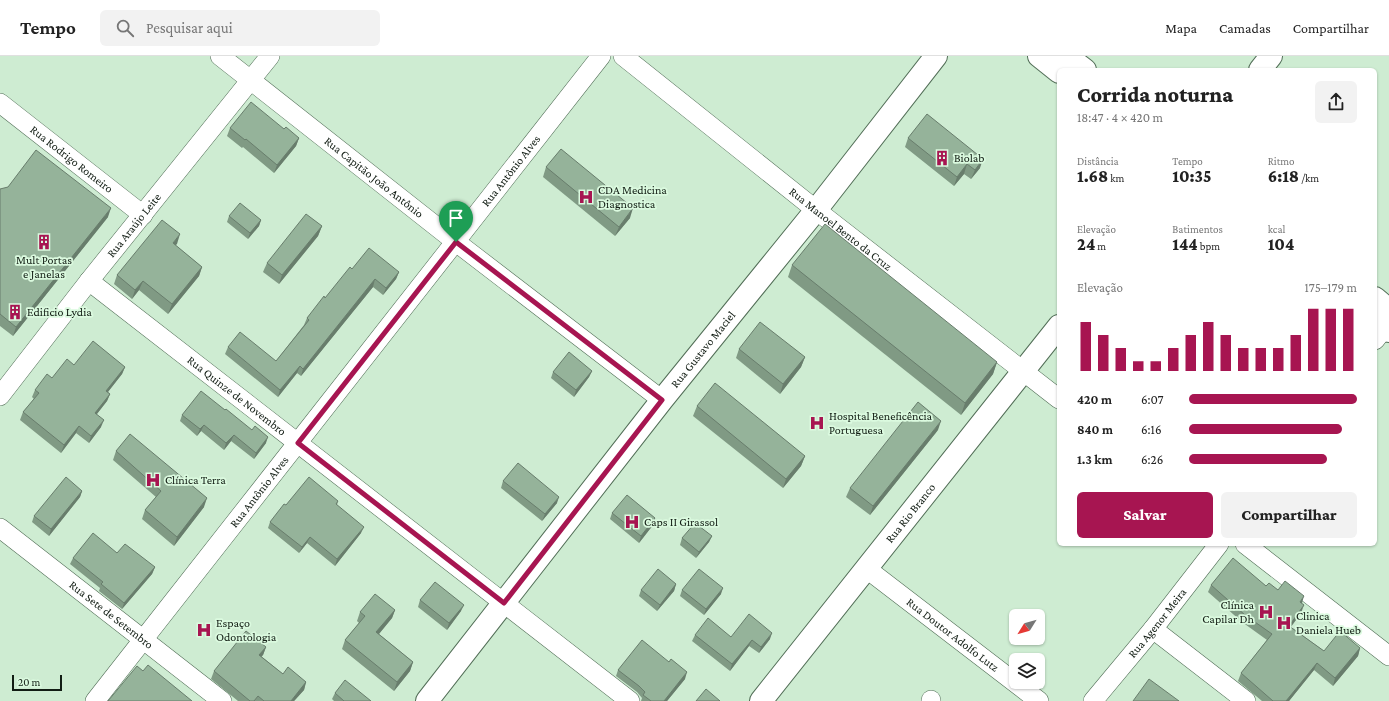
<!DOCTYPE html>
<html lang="pt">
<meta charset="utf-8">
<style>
body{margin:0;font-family:"Crimson Pro",serif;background:#f2f2f2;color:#222;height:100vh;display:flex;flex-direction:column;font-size:15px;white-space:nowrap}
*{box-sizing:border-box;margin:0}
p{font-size:13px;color:#767676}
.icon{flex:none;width:22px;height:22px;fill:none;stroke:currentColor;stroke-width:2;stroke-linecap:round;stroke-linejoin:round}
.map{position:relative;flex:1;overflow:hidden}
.sheet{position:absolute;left:1057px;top:12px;width:320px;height:478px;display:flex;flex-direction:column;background:#fff;border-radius:6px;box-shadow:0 1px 3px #0004}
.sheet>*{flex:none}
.needle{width:26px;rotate:233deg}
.buttons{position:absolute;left:1009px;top:553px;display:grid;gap:8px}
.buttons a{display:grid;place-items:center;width:36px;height:36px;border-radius:6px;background:#fff;box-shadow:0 1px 3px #0004;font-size:20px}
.scale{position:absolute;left:12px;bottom:10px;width:50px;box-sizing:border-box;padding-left:4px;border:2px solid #121d14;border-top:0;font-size:11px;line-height:14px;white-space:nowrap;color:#121d14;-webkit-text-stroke:3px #dbfadf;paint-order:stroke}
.pin{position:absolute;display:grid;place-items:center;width:34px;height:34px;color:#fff;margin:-41px -17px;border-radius:50% 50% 50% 0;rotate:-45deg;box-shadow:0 0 4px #0007}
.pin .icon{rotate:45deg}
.round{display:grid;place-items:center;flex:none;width:42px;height:42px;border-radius:6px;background:#f2f2f2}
.overview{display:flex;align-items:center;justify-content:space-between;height:68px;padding:0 20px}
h1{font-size:22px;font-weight:800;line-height:30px}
.metrics{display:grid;grid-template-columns:repeat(3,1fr);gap:6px;height:68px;padding:4px 20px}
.metrics div{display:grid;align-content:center}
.metrics b{font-size:17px;font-weight:800}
.metrics small{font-size:11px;font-weight:400}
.metrics p{font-size:11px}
.chart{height:112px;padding:8px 20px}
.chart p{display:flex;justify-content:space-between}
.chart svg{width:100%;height:72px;margin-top:4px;stroke:#a71551;stroke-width:6}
.action{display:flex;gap:8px;margin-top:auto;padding:8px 20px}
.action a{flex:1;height:46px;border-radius:6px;background:#a71551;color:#fff;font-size:16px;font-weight:800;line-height:46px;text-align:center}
.action a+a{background:#f2f2f2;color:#222}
ul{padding:0 20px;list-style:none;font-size:13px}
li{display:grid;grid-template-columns:64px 48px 1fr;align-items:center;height:30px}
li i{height:10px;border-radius:5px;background:#a71551}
header{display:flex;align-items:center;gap:24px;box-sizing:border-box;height:56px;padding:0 20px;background:#fff;border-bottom:1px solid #e0e0e0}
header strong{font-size:19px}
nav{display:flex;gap:22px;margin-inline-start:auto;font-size:14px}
.search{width:280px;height:36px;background:#f2f2f2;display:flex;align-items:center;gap:10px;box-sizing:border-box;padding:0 14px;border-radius:6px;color:#767676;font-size:15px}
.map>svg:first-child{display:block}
</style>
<header>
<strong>Tempo</strong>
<div class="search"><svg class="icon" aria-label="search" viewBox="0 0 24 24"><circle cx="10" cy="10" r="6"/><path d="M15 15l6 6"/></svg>Pesquisar aqui</div>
<nav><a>Mapa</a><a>Camadas</a><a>Compartilhar</a></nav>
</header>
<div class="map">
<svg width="1389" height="645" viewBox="0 0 1389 645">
<rect width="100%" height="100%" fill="#ceecd2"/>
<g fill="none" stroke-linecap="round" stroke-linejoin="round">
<g stroke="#526e57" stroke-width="20">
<g id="street">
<path id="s1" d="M 220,0 L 456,186 L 662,344"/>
<path id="s2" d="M 623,0 L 816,154 L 1059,343"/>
<path id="s3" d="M 0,47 L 143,159"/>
<path id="s4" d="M 89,225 L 630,645"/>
<path d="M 1375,284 L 1389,266"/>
<path id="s5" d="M 0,340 L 89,225 L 270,0"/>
<path id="s6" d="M 0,472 L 222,645"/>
<path d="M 1245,488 L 1389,600"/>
<path id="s7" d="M 867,513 L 1039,645"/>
<path d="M 1153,573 L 1246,645"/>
<path id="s8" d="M 95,645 L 601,0"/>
<path d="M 931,645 L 931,644"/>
<path id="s9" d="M 1093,645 L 1153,573 L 1219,488"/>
</g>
</g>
<g stroke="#526e57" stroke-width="24">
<g id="secondary">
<path d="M 1039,0 L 1059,16"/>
<path d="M 1067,0 L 1085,14"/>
<path d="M 1260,14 L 1271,0"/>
<path d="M 1375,242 L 1389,254"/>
<path d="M 1375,264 L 1389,275"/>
<path id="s10" d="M 427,645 L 662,344 L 816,154 L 936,0"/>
<path id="s11" d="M 761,645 L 1059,270"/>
</g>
</g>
<use href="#street" stroke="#fff" stroke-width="19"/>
<use href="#secondary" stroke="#fff" stroke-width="22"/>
</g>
<g fill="#809a84">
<path d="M 230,72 L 284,73 L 299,82 L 296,90 L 274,117 L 243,91 L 242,92 L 227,80 Z"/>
<path d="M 908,82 L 980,112 L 971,123 L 964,118 L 954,130 L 905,91 Z"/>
<path d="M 546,111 L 630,162 L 615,180 L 543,121 Z"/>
<path d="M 0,133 L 108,161 L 13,280 L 0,270 Z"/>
<path d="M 229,160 L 261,164 L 259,170 L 248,183 L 227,166 Z"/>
<path d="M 322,170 L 318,180 L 279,228 L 263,216 L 267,207 Z"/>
<path d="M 177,188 L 175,189 L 202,211 L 199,220 L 168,258 L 139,234 L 132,243 L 114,228 L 117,219 Z"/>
<path d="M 792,209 L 997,306 L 993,318 L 961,359 L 788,221 Z"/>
<path d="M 352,213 L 399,216 L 396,223 L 383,239 L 373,231 L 301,320 L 297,317 L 278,341 L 225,298 L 228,291 L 276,305 L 304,269 L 307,262 Z"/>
<path d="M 739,293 L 805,301 L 801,311 L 780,338 L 736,302 Z"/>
<path d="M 74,309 L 125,311 L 122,318 L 108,336 L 110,338 L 107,345 L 97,358 L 101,371 L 89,387 L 76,377 L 61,397 L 20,364 L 23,356 L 34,343 L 32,341 L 35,334 Z"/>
<path d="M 592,315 L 589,321 L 574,341 L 551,322 L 553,316 Z"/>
<path d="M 697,350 L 805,400 L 801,410 L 783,432 L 693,360 Z"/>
<path d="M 182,359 L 266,387 L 254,403 L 231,385 L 224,394 L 201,375 L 197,380 L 180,365 Z"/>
<path d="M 938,374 L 870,459 L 846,441 L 850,432 Z"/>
<path d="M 116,395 L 204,451 L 174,490 L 142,463 L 145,454 L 156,441 L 113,404 Z"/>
<path d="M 503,425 L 557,447 L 542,465 L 501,432 Z"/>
<path d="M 82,435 L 80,441 L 49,480 L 32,466 L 34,460 Z"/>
<path d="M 338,445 L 337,449 L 361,477 L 335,510 L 307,487 L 299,497 L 268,472 L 270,466 L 286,449 Z"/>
<path d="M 612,457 L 655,462 L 653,469 L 639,487 L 610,463 Z"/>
<path d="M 712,480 L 709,486 L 696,502 L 680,489 L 682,482 Z"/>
<path d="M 117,497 L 155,511 L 152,518 L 122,553 L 99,535 L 100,532 L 70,508 L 73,502 Z"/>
<path d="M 676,528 L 674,535 L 657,555 L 639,540 L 641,534 Z"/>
<path d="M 1211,529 L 1278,534 L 1301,547 L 1301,557 L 1291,571 L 1324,595 L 1360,592 L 1358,600 L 1333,630 L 1314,614 L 1289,645 L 1262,645 L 1238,625 L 1241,617 L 1267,584 L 1242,566 L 1208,536 Z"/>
<path d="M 682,534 L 721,538 L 704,559 L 680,540 Z"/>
<path d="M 420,544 L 461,555 L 447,574 L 418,551 Z"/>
<path d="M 395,554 L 392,562 L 379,578 L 413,606 L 410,615 L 394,635 L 342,593 L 345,584 L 359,567 L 357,565 L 360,556 Z"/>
<path d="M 695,579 L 770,583 L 759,597 L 749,590 L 730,615 L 692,585 Z"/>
<path d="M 266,591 L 263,599 L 261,600 L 283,618 L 306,626 L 304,634 L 294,645 L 238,645 L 211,623 L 214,615 Z"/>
<path d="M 618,614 L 685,623 L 667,645 L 641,645 L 642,642 L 637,636 L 616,620 Z"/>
<path d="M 335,637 L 371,645 L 334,645 L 332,643 Z"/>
</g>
<g fill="#687d6c">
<path d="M 299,82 L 296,90 L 274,117 L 277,109 Z"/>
<path d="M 983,103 L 980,112 L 971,123 L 975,114 Z"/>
<path d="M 967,108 L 964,118 L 954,130 L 957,121 Z"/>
<path d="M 111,152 L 108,161 L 13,280 L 16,271 Z"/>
<path d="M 633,152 L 630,162 L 615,180 L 619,171 Z"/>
<path d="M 261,164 L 259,170 L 248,183 L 250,177 Z"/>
<path d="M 322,170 L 318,180 L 279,228 L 282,219 Z"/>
<path d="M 180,178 L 177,188 L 169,196 L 173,187 Z"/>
<path d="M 202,211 L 199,220 L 168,258 L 172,248 Z"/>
<path d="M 399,216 L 396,223 L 383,239 L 386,232 Z"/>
<path d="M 375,223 L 373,231 L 301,320 L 303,313 Z"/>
<path d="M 143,225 L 139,234 L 132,243 L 135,234 Z"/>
<path d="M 805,301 L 801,311 L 780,338 L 783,328 Z"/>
<path d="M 997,306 L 993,318 L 961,359 L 965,347 Z"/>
<path d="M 300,310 L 297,317 L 278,341 L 280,334 Z"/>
<path d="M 125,311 L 122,318 L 103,342 L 106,335 Z"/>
<path d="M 592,315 L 589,321 L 574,341 L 576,334 Z"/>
<path d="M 110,338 L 107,345 L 92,364 L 95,357 Z"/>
<path d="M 104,364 L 101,371 L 89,387 L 91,380 Z"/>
<path d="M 941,365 L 938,374 L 870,459 L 873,450 Z"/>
<path d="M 204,369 L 201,375 L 197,380 L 200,373 Z"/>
<path d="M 79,370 L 76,377 L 61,397 L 64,389 Z"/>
<path d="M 234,379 L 231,385 L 224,394 L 226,387 Z"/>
<path d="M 268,381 L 266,387 L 254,403 L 256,397 Z"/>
<path d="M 805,400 L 801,410 L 783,432 L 786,423 Z"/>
<path d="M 82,435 L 80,441 L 49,480 L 51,473 Z"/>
<path d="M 559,441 L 557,447 L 542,465 L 545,458 Z"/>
<path d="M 207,442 L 204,451 L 174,490 L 177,481 Z"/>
<path d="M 655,462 L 653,469 L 639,487 L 641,480 Z"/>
<path d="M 364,471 L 361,477 L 335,510 L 337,503 Z"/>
<path d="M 712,480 L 709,486 L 696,502 L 699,496 Z"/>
<path d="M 310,481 L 307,487 L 299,497 L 302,491 Z"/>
<path d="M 155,511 L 152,518 L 122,553 L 124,547 Z"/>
<path d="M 676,528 L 674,535 L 657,555 L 660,549 Z"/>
<path d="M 723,532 L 721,538 L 704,559 L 706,553 Z"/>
<path d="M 1304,540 L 1302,547 L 1297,554 L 1300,546 Z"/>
<path d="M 464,549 L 461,555 L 447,574 L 449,567 Z"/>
<path d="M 1304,549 L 1301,557 L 1286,577 L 1289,570 Z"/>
<path d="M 395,554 L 392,562 L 373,585 L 376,576 Z"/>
<path d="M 772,577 L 770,583 L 759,597 L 761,591 Z"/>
<path d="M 752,584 L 749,590 L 730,615 L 732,608 Z"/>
<path d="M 266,591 L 263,599 L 257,606 L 259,599 Z"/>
<path d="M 1360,592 L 1358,600 L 1333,630 L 1335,622 Z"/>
<path d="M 413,606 L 410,615 L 394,635 L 397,626 Z"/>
<path d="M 1317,607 L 1314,614 L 1289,645 L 1286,645 Z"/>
<path d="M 687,616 L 685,623 L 667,645 L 664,645 Z"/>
<path d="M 306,626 L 304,634 L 294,645 L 291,645 Z"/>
</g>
<g fill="#95b39a" stroke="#687d6c">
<path d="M 251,46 L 284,73 L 286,71 L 299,82 L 277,109 L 246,83 L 245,84 L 230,72 Z"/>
<path d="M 927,58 L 983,103 L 975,114 L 967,108 L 957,121 L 908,82 Z"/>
<path d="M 561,93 L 633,152 L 619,171 L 546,111 Z"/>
<path d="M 36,94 L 111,152 L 16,271 L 0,258 L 0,133 L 8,131 Z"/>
<path d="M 240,147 L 261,164 L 250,177 L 229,160 Z"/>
<path d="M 306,158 L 322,170 L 282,219 L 267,207 Z"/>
<path d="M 162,164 L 180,178 L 173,187 L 202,211 L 172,248 L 143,225 L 135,234 L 117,219 Z"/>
<path d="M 825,168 L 997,306 L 965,347 L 792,209 Z"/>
<path d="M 369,192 L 399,216 L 386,232 L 375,223 L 303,313 L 300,310 L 280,334 L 228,291 L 240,276 L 276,305 L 309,264 L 307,262 L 324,240 L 325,242 L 350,211 L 352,213 Z"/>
<path d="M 760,266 L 805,301 L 783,328 L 739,293 Z"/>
<path d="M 93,285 L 125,311 L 106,335 L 110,338 L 95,357 L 104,364 L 91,380 L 79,370 L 64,389 L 23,356 L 39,337 L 35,334 L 47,318 L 52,322 L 67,303 L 74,309 Z"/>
<path d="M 569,296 L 592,315 L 576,334 L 553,316 Z"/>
<path d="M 715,327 L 805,400 L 786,423 L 697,350 Z"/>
<path d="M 201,335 L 225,354 L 226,353 L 252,374 L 255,370 L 268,381 L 256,397 L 234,379 L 226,387 L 204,369 L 200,373 L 182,359 Z"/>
<path d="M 918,346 L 941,365 L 873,450 L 850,432 Z"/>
<path d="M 130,378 L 207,442 L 177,481 L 145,454 L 161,435 L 116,395 Z"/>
<path d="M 518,407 L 559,441 L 545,458 L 503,425 Z"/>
<path d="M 66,421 L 82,435 L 51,473 L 34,460 Z"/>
<path d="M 309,421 L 338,445 L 336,448 L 364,471 L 337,503 L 310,481 L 302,491 L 270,466 L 284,448 L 286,449 Z"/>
<path d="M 627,439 L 655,462 L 641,480 L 612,457 Z"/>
<path d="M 695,467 L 712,480 L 699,496 L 682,482 Z"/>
<path d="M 93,477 L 117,497 L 125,488 L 155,511 L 124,547 L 101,528 L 103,526 L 73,502 Z"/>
<path d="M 1233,502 L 1266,530 L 1269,527 L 1278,534 L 1285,525 L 1304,540 L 1300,546 L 1304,549 L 1289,570 L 1324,595 L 1340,575 L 1360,592 L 1335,622 L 1317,607 L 1286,645 L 1273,645 L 1241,617 L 1272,578 L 1245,559 L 1211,529 Z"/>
<path d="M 658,513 L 676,528 L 660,549 L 641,534 Z"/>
<path d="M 699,513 L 723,532 L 706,553 L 682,534 Z"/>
<path d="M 435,526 L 464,549 L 449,567 L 420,544 Z"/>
<path d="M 375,538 L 395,554 L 376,576 L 413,606 L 397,626 L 345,584 L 365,560 L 360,556 Z"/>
<path d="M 749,558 L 772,577 L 761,591 L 752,584 L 732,608 L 695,579 L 708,562 L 731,581 Z"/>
<path d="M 246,575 L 266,591 L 259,599 L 283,618 L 288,611 L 306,626 L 291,645 L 264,645 L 258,640 L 254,645 L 250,645 L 214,615 Z"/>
<path d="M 642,584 L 669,606 L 671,603 L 687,616 L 664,645 L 651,645 L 643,639 L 645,636 L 639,630 L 618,614 Z"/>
<path d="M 148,609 L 192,645 L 108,645 L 137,610 L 143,615 Z"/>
<path d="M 1149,623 L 1179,645 L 1133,645 Z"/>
<path d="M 345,624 L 371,645 L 344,645 L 335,637 Z"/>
<path d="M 706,633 L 720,645 L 696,645 Z"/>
</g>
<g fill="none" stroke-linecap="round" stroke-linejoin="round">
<g stroke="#fff" stroke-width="8">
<path id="route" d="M 456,186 L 662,344 L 504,547 L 298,387 Z"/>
</g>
<use href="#route" stroke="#a71551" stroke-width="5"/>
</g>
<defs>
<g id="building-bare" transform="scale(1.2)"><path d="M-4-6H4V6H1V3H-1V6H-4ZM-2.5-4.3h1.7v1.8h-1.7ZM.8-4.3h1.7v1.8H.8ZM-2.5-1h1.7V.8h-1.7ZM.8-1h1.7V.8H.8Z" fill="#a71551" stroke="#dbfadf" stroke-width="2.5" paint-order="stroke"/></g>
<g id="hospital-bare" transform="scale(1.2)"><path d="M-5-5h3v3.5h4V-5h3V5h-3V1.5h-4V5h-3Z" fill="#a71551" stroke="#dbfadf" stroke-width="2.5" paint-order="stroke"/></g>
</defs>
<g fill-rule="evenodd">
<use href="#building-bare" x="942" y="102"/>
<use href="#hospital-bare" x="586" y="141"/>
<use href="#building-bare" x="44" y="186"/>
<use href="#building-bare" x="15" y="256"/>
<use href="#hospital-bare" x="817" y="367"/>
<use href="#hospital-bare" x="153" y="424"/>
<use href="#hospital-bare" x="632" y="466"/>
<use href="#hospital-bare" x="1266" y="556"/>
<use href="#hospital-bare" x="1284" y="567"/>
<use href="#hospital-bare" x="204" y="574"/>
</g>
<g text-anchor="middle" stroke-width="3.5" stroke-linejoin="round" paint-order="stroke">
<g font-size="12" fill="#121d14" stroke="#dbfadf" text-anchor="start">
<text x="954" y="106">Biolab</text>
<text x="598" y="138">CDA Medicina<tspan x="598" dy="14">Diagnostica</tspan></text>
<text x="44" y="208" text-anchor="middle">Mult Portas<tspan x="44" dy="14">e Janelas</tspan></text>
<text x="27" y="260">Edificio Lydia</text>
<text x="829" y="364">Hospital Beneficência<tspan x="829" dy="14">Portuguesa</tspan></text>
<text x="165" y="428">Clínica Terra</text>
<text x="644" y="470">Caps II Girassol</text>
<text x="1254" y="553" text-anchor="end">Clínica<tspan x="1254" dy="14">Capilar Dh</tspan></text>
<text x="1296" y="564">Clinica<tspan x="1296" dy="14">Daniela Hueb</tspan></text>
<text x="216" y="571">Espaço<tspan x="216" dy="14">Odontologia</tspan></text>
</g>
<g font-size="12" fill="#121d14" stroke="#dbfadf">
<text dy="4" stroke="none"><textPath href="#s3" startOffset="91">Rua Rodrigo Romeiro</textPath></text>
<text dy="4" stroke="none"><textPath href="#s8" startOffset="674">Rua Antônio Alves</textPath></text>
<text dy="4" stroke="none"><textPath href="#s1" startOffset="196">Rua Capitão João Antônio</textPath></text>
<text dy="4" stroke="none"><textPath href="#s5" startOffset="217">Rua Araújo Leite</textPath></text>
<text dy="4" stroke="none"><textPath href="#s2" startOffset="278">Rua Manoel Bento da Cruz</textPath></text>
<text dy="4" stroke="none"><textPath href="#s10" startOffset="447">Rua Gustavo Maciel</textPath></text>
<text dy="4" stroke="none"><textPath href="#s4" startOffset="187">Rua Quinze de Novembro</textPath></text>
<text dy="4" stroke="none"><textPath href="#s8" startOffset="266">Rua Antônio Alves</textPath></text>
<text dy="4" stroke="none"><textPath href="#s11" startOffset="240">Rua Rio Branco</textPath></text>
<text dy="4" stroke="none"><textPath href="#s6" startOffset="141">Rua Sete de Setembro</textPath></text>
<text dy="4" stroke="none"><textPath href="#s9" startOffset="101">Rua Agenor Meira</textPath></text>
<text dy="4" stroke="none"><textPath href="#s7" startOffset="108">Rua Doutor Adolfo Lutz</textPath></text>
</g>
</g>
</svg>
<div class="buttons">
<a><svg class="needle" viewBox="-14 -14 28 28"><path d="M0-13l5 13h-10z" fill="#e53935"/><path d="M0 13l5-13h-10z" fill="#767676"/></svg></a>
<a><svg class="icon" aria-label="layers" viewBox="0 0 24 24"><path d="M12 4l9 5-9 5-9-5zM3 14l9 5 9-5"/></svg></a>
</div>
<div class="scale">20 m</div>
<div class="pin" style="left:456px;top:186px;background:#1e9e55"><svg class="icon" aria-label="arrive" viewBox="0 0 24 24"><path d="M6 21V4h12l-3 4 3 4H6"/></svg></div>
<section class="sheet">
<div class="overview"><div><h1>Corrida noturna</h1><p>18:47 · 4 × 420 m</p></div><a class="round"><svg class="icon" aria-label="share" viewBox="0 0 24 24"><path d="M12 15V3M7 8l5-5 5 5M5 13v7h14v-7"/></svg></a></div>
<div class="metrics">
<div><p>Distância</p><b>1.68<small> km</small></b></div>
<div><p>Tempo</p><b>10:35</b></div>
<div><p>Ritmo</p><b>6:18<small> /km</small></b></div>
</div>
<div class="metrics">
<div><p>Elevação</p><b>24<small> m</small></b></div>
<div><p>Batimentos</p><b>144<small> bpm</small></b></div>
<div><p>kcal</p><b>104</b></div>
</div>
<div class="chart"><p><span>Elevação</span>175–179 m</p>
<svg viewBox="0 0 160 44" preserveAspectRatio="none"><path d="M5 44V14M15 44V22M25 44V30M35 44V38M45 44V38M55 44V30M65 44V22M75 44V14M85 44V22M95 44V30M105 44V30M115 44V30M125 44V22M135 44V6M145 44V6M155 44V6"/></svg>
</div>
<ul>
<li><b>420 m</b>6:07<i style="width:100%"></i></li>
<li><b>840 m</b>6:16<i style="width:91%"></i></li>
<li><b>1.3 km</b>6:26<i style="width:82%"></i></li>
</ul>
<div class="action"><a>Salvar</a><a>Compartilhar</a></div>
</section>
</div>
